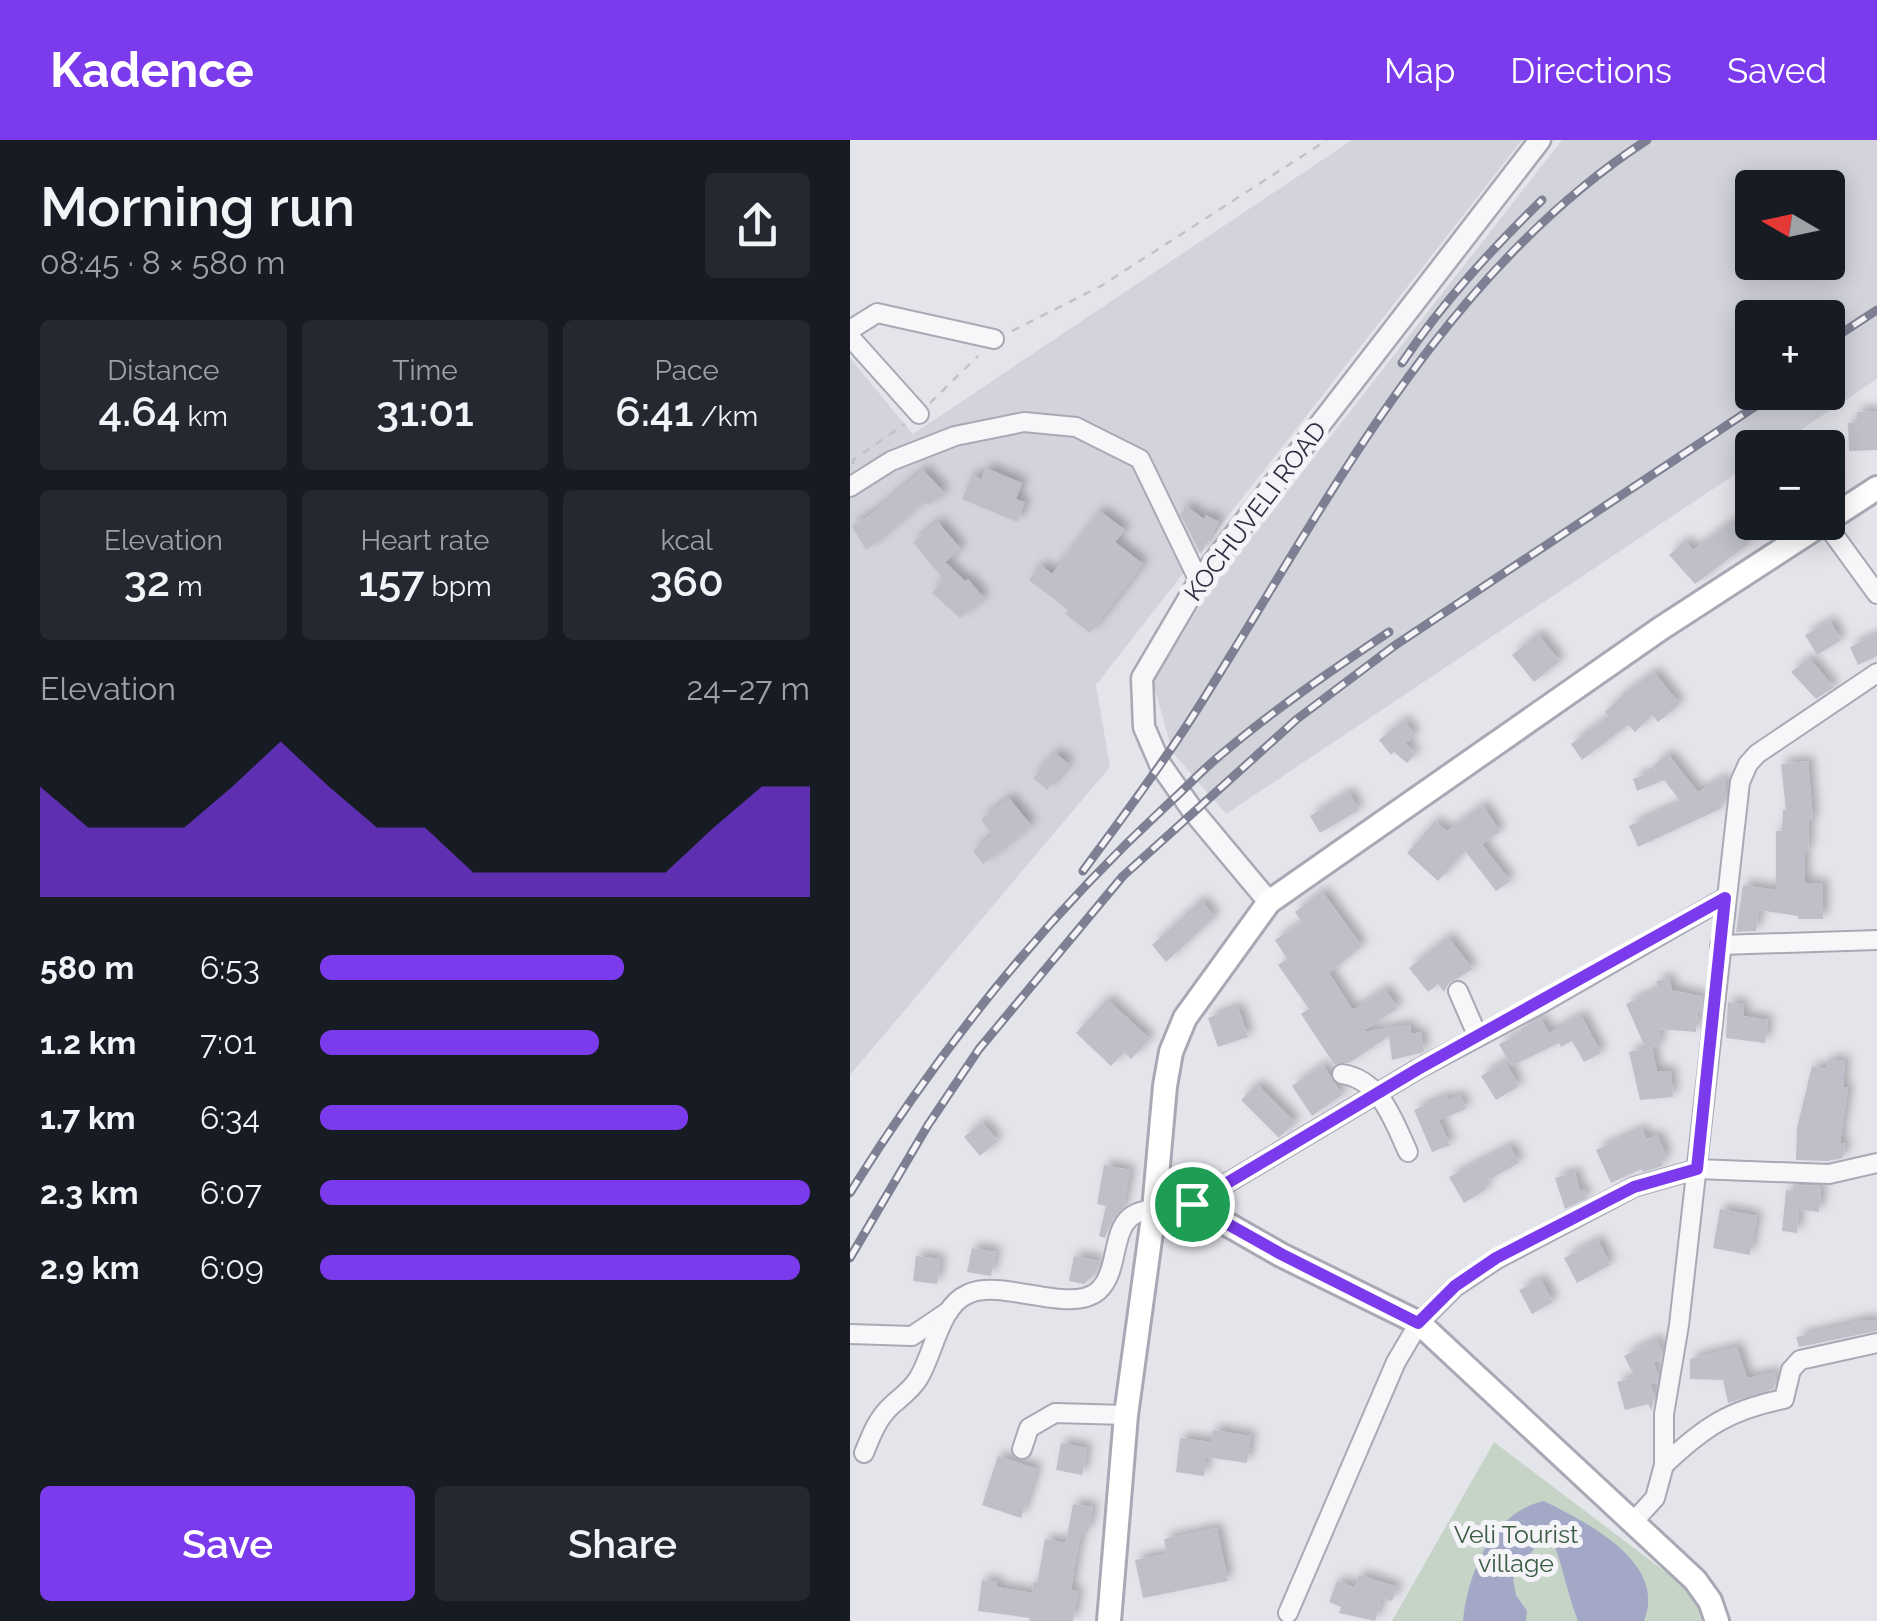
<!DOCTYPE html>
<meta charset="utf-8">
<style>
body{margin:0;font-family:Raleway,sans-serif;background:#242831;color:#f1f3f6;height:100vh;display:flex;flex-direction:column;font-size:38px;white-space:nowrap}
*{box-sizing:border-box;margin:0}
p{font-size:32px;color:#9ea1a6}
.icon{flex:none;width:55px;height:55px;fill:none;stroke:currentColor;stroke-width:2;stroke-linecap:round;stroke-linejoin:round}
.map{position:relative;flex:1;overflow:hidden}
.panel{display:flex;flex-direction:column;background:#171b24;width:850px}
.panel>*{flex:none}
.needle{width:65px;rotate:279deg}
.controls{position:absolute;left:885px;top:30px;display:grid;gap:20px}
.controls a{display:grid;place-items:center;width:110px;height:110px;border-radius:10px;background:#171b24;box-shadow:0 5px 25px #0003;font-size:50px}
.pin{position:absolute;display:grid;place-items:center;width:85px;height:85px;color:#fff;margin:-42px;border:5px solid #fff;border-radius:50%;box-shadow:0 2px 10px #0007}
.round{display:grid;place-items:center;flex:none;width:105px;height:105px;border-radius:10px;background:#242831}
.summary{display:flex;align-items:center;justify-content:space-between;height:170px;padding:0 40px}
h1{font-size:55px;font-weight:600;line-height:75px}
.stats{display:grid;grid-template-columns:repeat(3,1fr);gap:15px;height:170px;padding:10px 40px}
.stats div{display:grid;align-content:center;border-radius:10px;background:#242831;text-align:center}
.stats b{font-size:42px;font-weight:600}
.stats small{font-size:28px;font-weight:400}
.stats p{font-size:28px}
.chart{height:280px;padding:20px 40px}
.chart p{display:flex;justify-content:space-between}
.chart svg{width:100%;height:180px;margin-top:10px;fill:#7c3aed;opacity:.7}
.action{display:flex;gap:20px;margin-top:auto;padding:20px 40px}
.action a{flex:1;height:115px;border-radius:10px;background:#7c3aed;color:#fff;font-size:40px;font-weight:600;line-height:115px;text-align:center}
.action a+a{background:#242831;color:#f1f3f6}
ul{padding:0 40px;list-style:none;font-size:32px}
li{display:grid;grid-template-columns:160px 120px 1fr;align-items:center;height:75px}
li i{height:25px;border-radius:12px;background:#7c3aed}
header{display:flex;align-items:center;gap:60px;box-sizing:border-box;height:140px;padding:0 50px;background:#7c3aed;color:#fff}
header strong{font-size:48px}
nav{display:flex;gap:55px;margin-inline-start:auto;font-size:35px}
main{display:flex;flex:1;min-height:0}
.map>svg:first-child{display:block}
</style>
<header>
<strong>Kadence</strong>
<nav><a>Map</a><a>Directions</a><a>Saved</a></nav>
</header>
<main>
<section class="panel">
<div class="summary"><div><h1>Morning run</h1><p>08:45 · 8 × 580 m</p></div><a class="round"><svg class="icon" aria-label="share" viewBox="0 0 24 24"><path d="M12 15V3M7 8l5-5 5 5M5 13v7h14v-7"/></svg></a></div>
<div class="stats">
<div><p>Distance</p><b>4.64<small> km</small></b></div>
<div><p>Time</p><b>31:01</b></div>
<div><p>Pace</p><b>6:41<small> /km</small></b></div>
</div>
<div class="stats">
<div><p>Elevation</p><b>32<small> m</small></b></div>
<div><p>Heart rate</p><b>157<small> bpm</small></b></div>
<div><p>kcal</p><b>360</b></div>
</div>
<div class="chart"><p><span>Elevation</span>24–27 m</p>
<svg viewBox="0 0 160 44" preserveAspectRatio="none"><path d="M0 44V17L10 27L20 27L30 27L40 17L50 6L60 17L70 27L80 27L90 38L100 38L110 38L120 38L130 38L140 27L150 17L160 17V44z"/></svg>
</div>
<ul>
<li><b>580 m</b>6:53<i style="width:62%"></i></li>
<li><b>1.2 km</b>7:01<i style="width:57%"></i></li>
<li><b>1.7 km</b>6:34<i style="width:75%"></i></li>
<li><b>2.3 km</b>6:07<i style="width:100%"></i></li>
<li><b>2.9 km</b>6:09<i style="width:98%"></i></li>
</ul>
<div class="action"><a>Save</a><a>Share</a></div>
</section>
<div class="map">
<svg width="1027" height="1481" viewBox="0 0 1027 1481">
<defs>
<filter id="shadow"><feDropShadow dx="5.5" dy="-5.5" stdDeviation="5" flood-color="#0004"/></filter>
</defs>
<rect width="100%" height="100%" fill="#e4e4eb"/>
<g fill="#d3d3dc" fill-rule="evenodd">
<path d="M 502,0 L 672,0 L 246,545 L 260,627 L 0,935 L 0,218 L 63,294 Z"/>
<path d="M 712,0 L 1027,0 L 1027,239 L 925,307 L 902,308 L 902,323 L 376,674 L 323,613 L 303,543 L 356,456 ZM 902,48 L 978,48 L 978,122 L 902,122 ZM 902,178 L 978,178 L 978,252 L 902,252 Z"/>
</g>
<path fill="#c6d4c8" d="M 644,1302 L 842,1452 L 854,1481 L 542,1481 Z"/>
<path fill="#a3a8c6" d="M 694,1361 C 735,1382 818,1421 794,1481 L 728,1481 C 717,1453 713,1426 702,1399 L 691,1398 L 663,1439 L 666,1455 L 677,1471 L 676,1481 L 613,1481 C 618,1433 642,1372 694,1361 Z"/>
<g fill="#bfbfca" filter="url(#shadow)">
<path d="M 1027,271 L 1027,310 L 999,311 L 998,283 L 1007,282 L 1007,272 Z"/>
<path d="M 136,328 L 172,343 L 166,359 L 175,362 L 167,382 L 112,359 L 122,335 L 131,339 Z"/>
<path d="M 73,330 L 94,352 L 80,365 L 72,362 L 16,410 L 2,386 L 23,373 Z"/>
<path d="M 336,366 L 354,379 L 356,375 L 369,382 L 351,414 L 330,374 Z"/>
<path d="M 250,371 L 275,390 L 265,402 L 293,424 L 240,493 L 215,474 L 218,470 L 179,440 L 191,425 L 202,434 Z"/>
<path d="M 88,382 L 111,409 L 95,422 L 115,441 L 118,439 L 134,458 L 110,478 L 82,453 L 93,439 L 63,402 Z"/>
<path d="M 882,382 L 897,405 L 845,444 L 819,415 L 835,401 L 843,410 Z"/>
<path d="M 980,481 L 991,500 L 967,515 L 955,495 Z"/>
<path d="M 688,494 L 710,521 L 684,542 L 662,515 Z"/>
<path d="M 1027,494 L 1027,516 L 1008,525 L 1000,507 Z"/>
<path d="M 959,518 L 984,547 L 966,559 L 941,532 Z"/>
<path d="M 804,532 L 830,564 L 808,582 L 802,575 L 785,592 L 778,585 L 732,620 L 721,604 L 758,576 L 755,572 L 776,552 Z"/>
<path d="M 554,580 L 565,595 L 555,604 L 566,613 L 557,623 L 544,612 L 541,615 L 529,600 Z"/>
<path d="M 205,613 L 219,624 L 197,650 L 183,638 Z"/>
<path d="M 818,614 L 848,652 L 876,637 L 876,658 L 870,661 L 872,668 L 788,707 L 779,686 L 831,662 L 814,640 L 787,651 L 783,639 L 806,630 L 803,626 Z"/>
<path d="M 958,621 L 963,681 L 959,681 L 958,711 L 954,710 L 955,743 L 973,744 L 973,779 L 948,779 L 948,776 L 909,770 L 906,791 L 886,792 L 893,745 L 926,750 L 926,691 L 932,691 L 933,670 L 936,670 L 931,624 Z"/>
<path d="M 499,652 L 509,670 L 470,693 L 460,676 Z"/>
<path d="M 159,658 L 181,685 L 133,724 L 123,711 L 143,695 L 131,680 Z"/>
<path d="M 633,665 L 650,692 L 632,704 L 660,741 L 646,751 L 615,711 L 588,741 L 557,713 L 585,681 L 597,691 Z"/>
<path d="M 472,751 L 512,806 L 479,833 L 503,870 L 535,849 L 548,868 L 512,892 L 560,885 L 561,894 L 571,892 L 574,912 L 542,920 L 539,896 L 499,923 L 484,924 L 451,874 L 459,869 L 428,825 L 437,819 L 425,800 L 452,782 L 445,772 Z"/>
<path d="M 351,760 L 365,777 L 316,822 L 302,805 Z"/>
<path d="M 598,797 L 623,829 L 599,843 L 594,852 L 588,844 L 578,852 L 559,828 Z"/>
<path d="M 819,838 L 822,850 L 853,857 L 852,871 L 848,870 L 846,892 L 809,889 L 810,906 L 795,907 L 776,864 L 808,849 L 806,841 Z"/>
<path d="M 257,859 L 300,899 L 281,919 L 274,912 L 261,926 L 226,893 Z"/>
<path d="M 878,862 L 894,865 L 893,876 L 918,880 L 915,903 L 876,898 Z"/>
<path d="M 388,867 L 398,897 L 368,907 L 358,878 Z"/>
<path d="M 731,875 L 751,913 L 734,922 L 722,901 L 711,907 L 709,903 L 661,926 L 649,904 L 672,893 L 670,889 L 691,878 L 699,893 Z"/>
<path d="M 802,907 L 807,932 L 821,931 L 823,957 L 790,960 L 779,912 Z"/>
<path d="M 977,920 L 995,921 L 993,947 L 998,948 L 990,1003 L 995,1004 L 993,1018 L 978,1021 L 946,1020 L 947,988 L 962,926 L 976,929 Z"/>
<path d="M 655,921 L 669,946 L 646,960 L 631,936 Z"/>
<path d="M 473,925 L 492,955 L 462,976 L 442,946 Z"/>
<path d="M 407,944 L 445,982 L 429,998 L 391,960 Z"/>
<path d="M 610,955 L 616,969 L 589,980 L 600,1005 L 582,1012 L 564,970 L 596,956 L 598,960 Z"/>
<path d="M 132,982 L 148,1001 L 130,1016 L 114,997 Z"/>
<path d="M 792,989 L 797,999 L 807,995 L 817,1017 L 810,1020 L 813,1026 L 793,1032 L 791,1029 L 761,1043 L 746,1010 Z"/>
<path d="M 660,1006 L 669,1023 L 633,1043 L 637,1049 L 614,1063 L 599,1037 Z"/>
<path d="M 254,1025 L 280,1030 L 273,1068 L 261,1082 L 255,1098 L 249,1096 L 256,1066 L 247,1064 Z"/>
<path d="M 725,1032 L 730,1051 L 734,1050 L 737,1058 L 715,1069 L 705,1038 Z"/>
<path d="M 943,1045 L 969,1046 L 971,1051 L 969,1072 L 949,1070 L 947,1093 L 932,1091 L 936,1050 L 942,1051 Z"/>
<path d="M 870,1069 L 907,1076 L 900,1115 L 863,1108 Z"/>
<path d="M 748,1100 L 760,1125 L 727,1143 L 714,1118 Z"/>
<path d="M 122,1108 L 146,1112 L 141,1136 L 117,1132 Z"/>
<path d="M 66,1116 L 90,1119 L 87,1144 L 63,1141 Z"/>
<path d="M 224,1116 L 250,1121 L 245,1134 L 234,1144 L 219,1141 Z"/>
<path d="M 691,1139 L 703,1162 L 682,1174 L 669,1150 Z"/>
<path d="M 1016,1180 L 1027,1180 L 1027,1191 L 949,1207 L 946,1197 Z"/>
<path d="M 807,1199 L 812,1210 L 811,1219 L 804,1222 L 808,1237 L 807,1243 L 801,1244 L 804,1256 L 802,1271 L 798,1264 L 775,1270 L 767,1242 L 785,1237 L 774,1216 Z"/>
<path d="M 887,1207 L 897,1238 L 926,1232 L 924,1249 L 878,1263 L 873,1240 L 840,1239 L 840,1219 Z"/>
<path d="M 363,1290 L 401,1296 L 397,1323 L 356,1317 L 354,1336 L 326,1332 L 330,1298 L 361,1302 Z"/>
<path d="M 211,1303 L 237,1308 L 232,1335 L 206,1330 Z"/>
<path d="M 148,1316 L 187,1329 L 171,1378 L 132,1365 Z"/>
<path d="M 223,1364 L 243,1367 L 238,1392 L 232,1391 L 226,1417 L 221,1450 L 228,1452 L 223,1481 L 179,1481 L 180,1478 L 128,1471 L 132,1440 L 147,1442 L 147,1447 L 182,1453 L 183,1442 L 187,1443 L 195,1399 L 216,1403 Z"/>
<path d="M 367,1388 L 378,1441 L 293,1458 L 285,1420 L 317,1414 L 314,1399 Z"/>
<path d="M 509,1435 L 547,1447 L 542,1461 L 532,1458 L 525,1481 L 489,1473 L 491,1467 L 479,1462 L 487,1441 L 505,1447 Z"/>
</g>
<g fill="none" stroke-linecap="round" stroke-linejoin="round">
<g stroke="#a9a9b5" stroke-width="22">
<g id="minor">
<path d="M 0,190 L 27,173 L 144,199"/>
<path d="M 0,197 L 69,274"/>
<path d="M 0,347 L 41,321 L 105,296 L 174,282 L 226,287 L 290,319 L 349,441"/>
<path d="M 976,384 L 1027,454"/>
<path d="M 1027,533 L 907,614 L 898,624 L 890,642 L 829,1185 L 814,1274 L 814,1325 C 855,1286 880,1270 934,1259 L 941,1230 L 950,1220 L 1027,1203"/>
<path d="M 870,805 L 1027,800"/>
<path d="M 608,851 L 628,897"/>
<path d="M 492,934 C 531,940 543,980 558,1012"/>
<path d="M 342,1064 L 568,929 L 694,862 L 875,758"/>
<path d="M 0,1194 L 62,1196 L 99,1171"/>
<path d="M 172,1309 L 179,1288 L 205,1273 L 276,1275"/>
<path d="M 14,1313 C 21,1296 27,1279 41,1266 C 51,1257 61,1250 68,1239 C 84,1214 89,1166 118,1154 C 152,1138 220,1175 248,1151 C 275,1127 254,1070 304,1070"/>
<path d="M 783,1382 L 805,1358 L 814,1325"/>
<path d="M 438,1473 L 546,1222 L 569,1183 L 605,1147 L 647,1119 L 784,1047 L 847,1029 L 979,1034 L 1027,1023"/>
</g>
</g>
<g stroke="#a9a9b5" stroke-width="25">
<path id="tertiary" d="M 419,762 L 343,671 L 310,624 L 294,587 L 292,538 L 349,441 L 690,0"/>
</g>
<g stroke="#a9a9b5" stroke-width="28">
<g id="secondary">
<path d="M 306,1049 L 342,1064 L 431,1115 L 569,1183 L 845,1440 L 860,1461 L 867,1481"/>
<path d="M 259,1481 L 276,1275 L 304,1070 L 315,946 L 321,912 L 335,878 L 419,762 L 810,489 L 1027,348"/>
</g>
</g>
<g stroke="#c2c2c9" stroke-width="2.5" stroke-dasharray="8 8" stroke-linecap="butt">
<path d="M 162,191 L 251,146 L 477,0"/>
<path d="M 80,263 L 128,216"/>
<path d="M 3,324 L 3,320 L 55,284"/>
</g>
<use href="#minor" stroke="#f7f7f9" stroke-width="18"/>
<use href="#tertiary" stroke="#f7f7f9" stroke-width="20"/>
<use href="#secondary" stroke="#fff" stroke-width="22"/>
<g stroke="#7f7f93" stroke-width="9">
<g id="rail">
<path d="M 978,202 L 1027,170"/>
<path d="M 552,223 C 593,162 640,111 692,60"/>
<path d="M 233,731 C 269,682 306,633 339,582 C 472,375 585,138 797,0"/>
<path d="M 0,1053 C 88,911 194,779 317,665 C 336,648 353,629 373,613 C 425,569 482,530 539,492"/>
<path d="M 0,1118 L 78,985 L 129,909 L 273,736 L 447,579 L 544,506 L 927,252"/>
</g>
</g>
<use href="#rail" stroke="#f4f4f8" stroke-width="5" stroke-dasharray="15" stroke-linecap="butt"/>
</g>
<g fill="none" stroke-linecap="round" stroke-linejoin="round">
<g stroke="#fff" stroke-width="20">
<path id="route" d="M 875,758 L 847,1029 L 784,1047 L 646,1118 L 605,1146 L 568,1183 L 431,1114 L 342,1064 L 568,929 Z"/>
</g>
<use href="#route" stroke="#7c3aed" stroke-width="12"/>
</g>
<g text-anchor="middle" stroke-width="10" stroke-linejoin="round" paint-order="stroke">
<g font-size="25" fill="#2d2d41" stroke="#f4f4f8">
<text transform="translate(405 371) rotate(-53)" y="9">KOCHUVELI ROAD</text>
</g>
<g font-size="25" fill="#3c5c42" stroke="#f4f4f8">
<text x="666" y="1403">Veli Tourist<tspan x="666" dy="29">village</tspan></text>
</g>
</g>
</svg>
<div class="controls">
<a><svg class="needle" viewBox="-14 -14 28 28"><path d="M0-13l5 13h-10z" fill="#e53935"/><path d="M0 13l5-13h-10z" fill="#9ea1a6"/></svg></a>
<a>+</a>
<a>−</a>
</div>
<div class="pin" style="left:342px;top:1064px;background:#1e9e55"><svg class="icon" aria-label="arrive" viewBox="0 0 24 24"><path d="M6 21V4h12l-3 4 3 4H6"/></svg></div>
</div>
</main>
